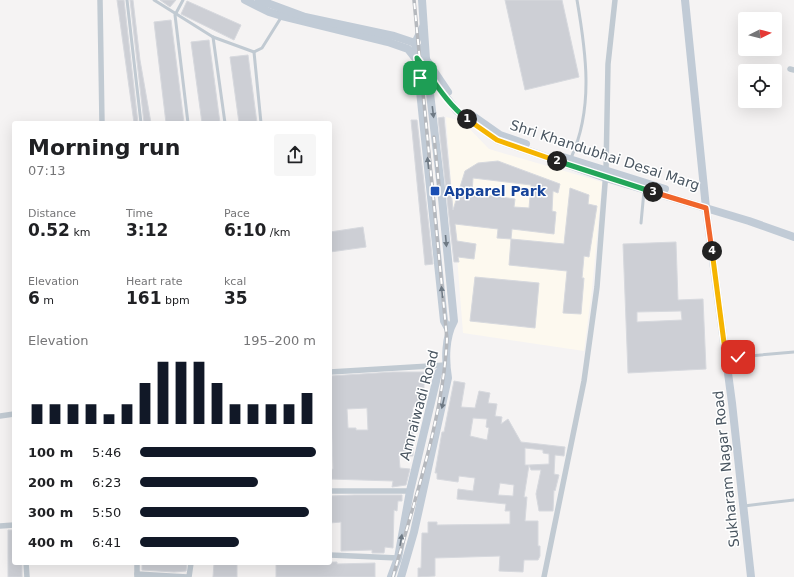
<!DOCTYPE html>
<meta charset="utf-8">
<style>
body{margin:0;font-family:"DejaVu Sans",sans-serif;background:#f6f6f6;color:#202124;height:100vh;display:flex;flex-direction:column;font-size:15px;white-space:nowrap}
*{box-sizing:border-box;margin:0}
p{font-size:13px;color:#757577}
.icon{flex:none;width:22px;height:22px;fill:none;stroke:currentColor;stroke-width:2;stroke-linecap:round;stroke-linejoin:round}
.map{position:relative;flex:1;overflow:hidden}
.sheet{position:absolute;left:12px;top:121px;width:320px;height:444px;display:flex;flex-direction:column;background:#fff;border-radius:4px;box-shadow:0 4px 16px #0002}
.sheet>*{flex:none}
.needle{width:26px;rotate:84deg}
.tools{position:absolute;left:738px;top:12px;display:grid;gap:8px}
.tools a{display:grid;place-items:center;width:44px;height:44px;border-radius:4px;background:#fff;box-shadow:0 4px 16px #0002;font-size:20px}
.pin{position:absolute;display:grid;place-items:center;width:34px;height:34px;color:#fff;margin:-17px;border-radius:8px;box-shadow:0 2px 6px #0006}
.km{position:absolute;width:20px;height:20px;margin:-10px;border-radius:50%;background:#222;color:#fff;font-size:11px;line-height:20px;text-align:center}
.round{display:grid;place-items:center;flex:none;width:42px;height:42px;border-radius:4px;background:#f6f6f6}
.overview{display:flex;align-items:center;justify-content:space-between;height:68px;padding:0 16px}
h1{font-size:22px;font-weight:800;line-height:30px}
.figures{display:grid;grid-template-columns:repeat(3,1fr);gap:6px;height:68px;padding:4px 16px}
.figures div{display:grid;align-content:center}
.figures b{font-size:17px;font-weight:800}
.figures small{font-size:11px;font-weight:400}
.figures p{font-size:11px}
.chart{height:112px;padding:8px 16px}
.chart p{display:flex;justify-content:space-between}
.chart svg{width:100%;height:72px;margin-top:4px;stroke:#111827;stroke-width:6}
ul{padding:0 16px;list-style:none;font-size:13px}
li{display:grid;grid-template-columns:64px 48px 1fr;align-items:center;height:30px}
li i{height:10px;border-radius:5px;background:#111827}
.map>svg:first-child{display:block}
</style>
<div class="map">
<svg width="794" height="577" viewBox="0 0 794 577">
<rect width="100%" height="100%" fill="#f5f3f3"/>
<path fill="#fdf9ef" d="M 446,117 L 462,121 L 489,149 L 602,182 L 592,289 L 584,351 L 463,333 Z"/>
<g fill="#cdcfd5" stroke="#d7d9de" fill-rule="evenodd">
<path d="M 117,0 L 124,0 L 138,123 L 134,123 Z"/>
<path d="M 130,0 L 133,0 L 140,60 L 151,123 L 144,123 Z"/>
<path d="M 160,0 L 176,0 L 170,7 Z"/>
<path d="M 505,0 L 562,0 L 579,77 L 525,90 Z"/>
<path d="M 187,1 L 241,25 L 234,40 L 181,14 Z"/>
<path d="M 171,20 L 184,123 L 166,123 L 154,22 Z"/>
<path d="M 209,40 L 220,123 L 202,123 L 191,42 Z"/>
<path d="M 248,55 L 257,123 L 239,123 L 230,57 Z"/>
<path d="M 444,117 L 453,210 L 465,171 L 478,163 L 498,161 L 560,184 L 558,193 L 553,191 L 552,211 L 556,212 L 554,234 L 512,229 L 511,239 L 497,238 L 498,229 L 455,224 L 457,241 L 476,244 L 474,259 L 458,257 L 459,262 L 454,262 L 438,118 ZM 473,178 L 531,185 L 529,208 L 514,207 L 515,199 L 472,193 Z"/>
<path d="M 411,120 L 417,120 L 433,264 L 425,265 Z"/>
<path d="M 570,188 L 589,195 L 588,204 L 597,206 L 589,257 L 584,256 L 582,278 L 584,278 L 581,314 L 563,313 L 567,271 L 509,265 L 511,239 L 564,244 Z"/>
<path d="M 363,227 L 366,247 L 330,252 L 330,232 Z"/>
<path d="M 676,242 L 678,300 L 703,299 L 706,369 L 628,373 L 623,244 ZM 681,311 L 682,320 L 637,322 L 637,312 Z"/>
<path d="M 475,277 L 539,283 L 535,328 L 470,321 Z"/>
<path d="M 393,372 L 424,372 L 424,406 L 413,407 L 413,456 L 399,456 L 400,468 L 410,469 L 406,485 L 392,487 L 393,481 L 330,479 L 330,469 L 333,469 L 330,376 ZM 367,408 L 368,430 L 356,430 L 356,428 L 348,428 L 347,409 Z"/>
<path d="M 454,381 L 465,383 L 461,407 L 475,408 L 479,391 L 490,393 L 488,403 L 497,404 L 495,416 L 502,417 L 501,424 L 508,419 L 521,442 L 565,447 L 564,456 L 555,455 L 554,474 L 559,475 L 555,491 L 554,490 L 553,511 L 539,511 L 536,494 L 541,470 L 531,470 L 529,465 L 549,464 L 549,454 L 543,453 L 543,450 L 525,448 L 525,465 L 529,465 L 524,497 L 527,497 L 525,521 L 538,521 L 538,546 L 540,546 L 540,556 L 538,560 L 524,560 L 523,572 L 499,571 L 500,556 L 435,558 L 435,576 L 418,577 L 418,568 L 421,568 L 422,533 L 428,533 L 428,522 L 437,522 L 437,525 L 510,524 L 510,511 L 505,511 L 506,504 L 457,499 L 458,489 L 473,491 L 475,478 L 459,476 L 458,482 L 437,479 L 437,473 L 435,473 L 442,432 L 444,432 ZM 473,418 L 487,419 L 486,427 L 489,428 L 487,440 L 470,436 ZM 500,483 L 514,485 L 513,496 L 498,495 Z"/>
<path d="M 355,495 L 402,495 L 402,501 L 398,501 L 397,511 L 394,510 L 393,548 L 385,547 L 384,553 L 372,553 L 372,550 L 341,551 L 341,522 L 330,523 L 330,496 Z"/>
<path d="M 8,530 L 14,530 L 14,563 L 22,563 L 22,577 L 8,577 Z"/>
<path d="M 330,562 L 337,562 L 337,564 L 375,563 L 375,577 L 276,577 L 276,563 Z"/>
<path d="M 142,563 L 187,563 L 186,571 L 174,572 L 142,570 Z"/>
<path d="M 214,563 L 237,563 L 237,577 L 213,577 Z"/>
</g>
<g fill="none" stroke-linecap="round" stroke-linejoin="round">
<g stroke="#c1cad2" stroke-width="3">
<path d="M 127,0 L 141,123"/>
<path d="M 154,0 L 213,37 L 254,52 L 262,48 L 282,16"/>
<path d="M 183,0 L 175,15 L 188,123"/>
<path d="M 213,37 L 225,123"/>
<path d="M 254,52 L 261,123"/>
<path d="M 571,158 C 594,108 586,52 577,0"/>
<path d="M 641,223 L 644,191"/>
<path d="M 726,358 L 794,352"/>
<path d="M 744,506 L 794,500"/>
</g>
<g stroke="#c1cad2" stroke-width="5.5">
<path d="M 100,0 L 102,123"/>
<path d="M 790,69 L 794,70"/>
<path d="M 330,372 L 446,365"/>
<path d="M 0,416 L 14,414"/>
<path d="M 330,491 L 410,491"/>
<path d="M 0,526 L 14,525"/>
<path d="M 330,555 L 398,558"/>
<path d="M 26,563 L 27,577"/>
<path d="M 137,574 L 137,563"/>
<path d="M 137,577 L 137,574 L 187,577"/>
<path d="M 189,577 L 191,563"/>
<path d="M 544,577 L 584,381 L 597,287 L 606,171 L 608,64 L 615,0"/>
</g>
<g stroke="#c1cbd6" stroke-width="8">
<path d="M 245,0 L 269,12 L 282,16 L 388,42 L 408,49 L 457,111 L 497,140 L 606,178 L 749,221 L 794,237"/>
<path d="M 259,0 L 305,17 L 394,36 L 415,43 L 448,92"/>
<path d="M 422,0 L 426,59"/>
<path d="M 685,0 L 706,208 L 732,403 L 751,577"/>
<path d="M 423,27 L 415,43 L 444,321 L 449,330"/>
<path d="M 473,116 L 500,135 L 526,144"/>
<path d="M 563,157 L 665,189"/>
<path d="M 391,577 L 398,558 L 410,491 L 438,373 L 446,365"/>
<path d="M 401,577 L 414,532 L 448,378 C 445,360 445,337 454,321 L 441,188 L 428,76"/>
</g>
<g stroke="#b5b8bd" stroke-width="3.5">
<g id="rail">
<path d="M 434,137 L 439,185"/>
<path d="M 393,577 C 414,501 443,418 447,339 L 414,0"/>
</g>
</g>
<use href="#rail" stroke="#fff" stroke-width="2" stroke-dasharray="6" stroke-linecap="butt"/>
</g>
<defs><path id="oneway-solid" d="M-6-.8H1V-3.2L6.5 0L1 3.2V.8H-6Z"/></defs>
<g fill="#6e7984">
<use href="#oneway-solid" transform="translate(433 112) rotate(83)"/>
<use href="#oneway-solid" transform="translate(428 163) rotate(-96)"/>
<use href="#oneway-solid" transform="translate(446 241) rotate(85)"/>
<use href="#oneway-solid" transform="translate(442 292) rotate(-96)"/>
<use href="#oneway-solid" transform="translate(443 403) rotate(103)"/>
<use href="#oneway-solid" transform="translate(401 540) rotate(-80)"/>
</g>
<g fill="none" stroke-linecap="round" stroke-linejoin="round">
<g stroke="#fff" stroke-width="8">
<path id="split-1" d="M 420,78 L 417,58 C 433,79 446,103 467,119"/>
</g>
<g stroke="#fff" stroke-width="8">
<path id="split-2" d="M 467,119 L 497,140 L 557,161"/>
</g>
<g stroke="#fff" stroke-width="8">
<path id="split-3" d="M 557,161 L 653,192"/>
</g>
<g stroke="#fff" stroke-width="8">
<path id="split-4" d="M 653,192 L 706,208 L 712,251"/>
</g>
<g stroke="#fff" stroke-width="8">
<path id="split-5" d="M 712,251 L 726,358 L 738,357"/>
</g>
<use href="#split-1" stroke="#22a559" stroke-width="5"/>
<use href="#split-2" stroke="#f5b400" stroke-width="5"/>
<use href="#split-3" stroke="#22a559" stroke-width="5"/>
<use href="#split-4" stroke="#f0652b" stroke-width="5"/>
<use href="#split-5" stroke="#f5b400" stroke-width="5"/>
</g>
<rect fill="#1a4fb4" stroke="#fff" stroke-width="1.5" x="430" y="186" width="10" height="10" rx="2"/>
<g text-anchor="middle" stroke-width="3" stroke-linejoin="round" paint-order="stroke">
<g font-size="14" fill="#4a5661" stroke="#fff">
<text transform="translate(605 155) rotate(18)" y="5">Shri Khandubhai Desai Marg</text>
<text transform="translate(419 405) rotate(-75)" y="5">Amraiwadi Road</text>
<text transform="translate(726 469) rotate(-96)" y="5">Sukharam Nagar Road</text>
</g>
<g font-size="14" font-weight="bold" fill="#164399" stroke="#fff" text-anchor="start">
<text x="444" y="196">Apparel Park</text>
</g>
</g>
</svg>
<div class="tools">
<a><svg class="needle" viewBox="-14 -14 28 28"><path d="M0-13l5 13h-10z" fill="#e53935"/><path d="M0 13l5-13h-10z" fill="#757577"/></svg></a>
<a><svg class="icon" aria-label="locate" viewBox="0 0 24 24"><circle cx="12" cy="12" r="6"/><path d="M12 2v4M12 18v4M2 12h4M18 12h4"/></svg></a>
</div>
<div class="pin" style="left:420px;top:78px;background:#1e9e55"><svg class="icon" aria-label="arrive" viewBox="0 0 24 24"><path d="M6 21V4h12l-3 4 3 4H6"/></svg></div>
<div class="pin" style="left:738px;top:357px;background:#d93025"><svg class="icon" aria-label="check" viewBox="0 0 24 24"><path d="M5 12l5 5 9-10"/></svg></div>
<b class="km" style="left:467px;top:119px">1</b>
<b class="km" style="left:557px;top:161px">2</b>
<b class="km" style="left:653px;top:192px">3</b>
<b class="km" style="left:712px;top:251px">4</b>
<section class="sheet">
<div class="overview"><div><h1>Morning run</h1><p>07:13</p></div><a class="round"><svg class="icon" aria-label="share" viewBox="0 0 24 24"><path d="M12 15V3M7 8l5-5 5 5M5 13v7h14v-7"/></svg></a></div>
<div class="figures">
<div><p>Distance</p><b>0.52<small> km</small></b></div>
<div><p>Time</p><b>3:12</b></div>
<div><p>Pace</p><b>6:10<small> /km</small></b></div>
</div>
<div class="figures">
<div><p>Elevation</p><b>6<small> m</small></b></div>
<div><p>Heart rate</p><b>161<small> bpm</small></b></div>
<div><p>kcal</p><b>35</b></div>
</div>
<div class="chart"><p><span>Elevation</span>195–200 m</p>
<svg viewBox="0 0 160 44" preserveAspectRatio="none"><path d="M5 44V32M15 44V32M25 44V32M35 44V32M45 44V38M55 44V32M65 44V19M75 44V6M85 44V6M95 44V6M105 44V19M115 44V32M125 44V32M135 44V32M145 44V32M155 44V25"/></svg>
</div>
<ul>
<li><b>100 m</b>5:46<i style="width:100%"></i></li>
<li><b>200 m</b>6:23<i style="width:67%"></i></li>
<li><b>300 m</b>5:50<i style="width:96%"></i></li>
<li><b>400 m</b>6:41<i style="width:56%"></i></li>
</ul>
</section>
</div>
